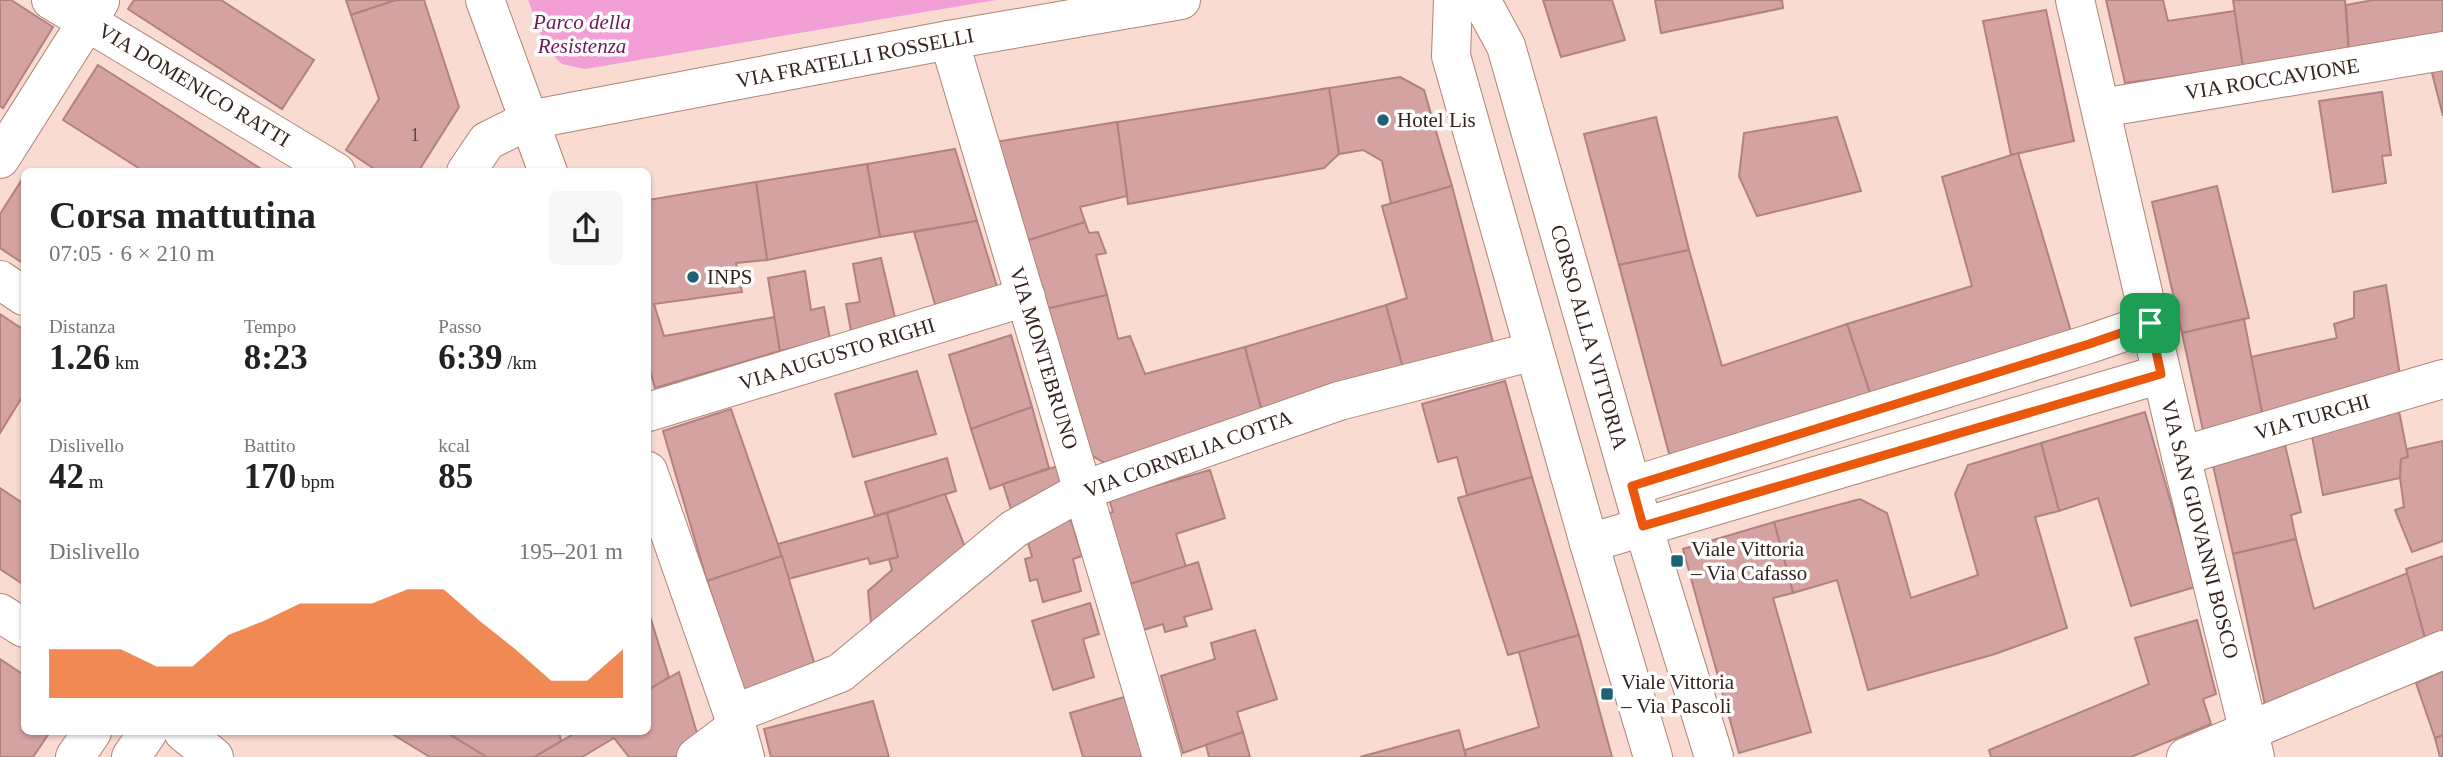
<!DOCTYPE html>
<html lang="it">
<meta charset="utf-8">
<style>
body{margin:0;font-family:"Times New Roman",serif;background:#f6f6f6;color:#222;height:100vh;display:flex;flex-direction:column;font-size:26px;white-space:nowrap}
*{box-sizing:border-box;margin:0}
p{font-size:23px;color:#767676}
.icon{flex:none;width:38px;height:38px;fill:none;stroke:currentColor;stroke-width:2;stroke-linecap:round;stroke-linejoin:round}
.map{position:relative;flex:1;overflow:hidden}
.side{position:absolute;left:21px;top:168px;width:630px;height:567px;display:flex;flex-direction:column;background:#fff;border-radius:10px;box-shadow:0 2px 5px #0004}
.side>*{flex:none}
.pin{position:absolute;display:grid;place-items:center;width:60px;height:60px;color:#fff;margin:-30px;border-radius:14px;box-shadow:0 4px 10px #0006}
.round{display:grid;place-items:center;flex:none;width:74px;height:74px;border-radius:10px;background:#f6f6f6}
.overview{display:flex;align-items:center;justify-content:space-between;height:119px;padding:0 28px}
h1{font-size:38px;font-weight:700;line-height:52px}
.stats{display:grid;grid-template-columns:repeat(3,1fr);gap:10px;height:119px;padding:7px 28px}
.stats div{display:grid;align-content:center}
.stats b{font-size:35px;font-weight:700}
.stats small{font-size:19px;font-weight:400}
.stats p{font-size:19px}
.chart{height:196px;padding:14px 28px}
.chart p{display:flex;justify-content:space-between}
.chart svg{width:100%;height:126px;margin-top:7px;fill:#ea580c;opacity:.7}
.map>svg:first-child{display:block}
</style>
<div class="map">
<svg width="2443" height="757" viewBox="0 0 2443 757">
<rect width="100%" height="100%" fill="#f9dbd1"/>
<path fill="#f29fd5" d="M 528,0 L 996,0 L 585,69 L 562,64 L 546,49 Z"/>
<g fill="#d4a2a0" stroke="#b28281" stroke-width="2">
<path d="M 0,0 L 11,0 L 53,27 L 3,108 L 0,106 Z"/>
<path d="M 134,0 L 221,0 L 314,60 L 282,109 L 128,9 Z"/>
<path d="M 346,0 L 396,0 L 351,15 Z"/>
<path d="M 396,0 L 424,0 L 459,107 L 418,172 L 379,172 L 346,150 L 379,99 L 351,15 Z"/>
<path d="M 1543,0 L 1612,0 L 1625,40 L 1561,57 Z"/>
<path d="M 1655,0 L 1782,0 L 1783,8 L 1661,33 Z"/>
<path d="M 2106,0 L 2163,0 L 2168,21 L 2235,11 L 2243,67 L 2125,83 Z"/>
<path d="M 2233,0 L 2345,0 L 2349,54 L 2243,67 Z"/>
<path d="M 2373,0 L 2443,0 L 2443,40 L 2349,54 L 2346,5 Z"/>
<path d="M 2046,10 L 2074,141 L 2011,155 L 1983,21 Z"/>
<path d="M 98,65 L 266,172 L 145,172 L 63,120 Z"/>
<path d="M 2443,66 L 2443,116 L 2431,69 Z"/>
<path d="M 1400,77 L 1424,90 L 1452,186 L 1391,204 L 1382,161 L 1363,150 L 1339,154 L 1329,88 Z"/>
<path d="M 1329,88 L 1339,154 L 1324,168 L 1128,204 L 1117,122 Z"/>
<path d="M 2382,92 L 2391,155 L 2382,156 L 2386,183 L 2333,192 L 2319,101 Z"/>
<path d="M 1656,117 L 1689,250 L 1619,265 L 1584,134 Z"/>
<path d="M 1837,117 L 1861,191 L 1757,216 L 1739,176 L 1744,133 Z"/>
<path d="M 1117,122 L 1127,196 L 1080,207 L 1085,222 L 1023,242 L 995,142 Z"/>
<path d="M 955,149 L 977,221 L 880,237 L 867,164 Z"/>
<path d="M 2018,153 L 2072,335 L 1870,393 L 1847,324 L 1972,286 L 1942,177 Z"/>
<path d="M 867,164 L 880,237 L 767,260 L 756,182 Z"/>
<path d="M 21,181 L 24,183 L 24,264 L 0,248 L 0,214 Z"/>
<path d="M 756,182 L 767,260 L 736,263 L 742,292 L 654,304 L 664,336 L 775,317 L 780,351 L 655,388 L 648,363 L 648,200 Z"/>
<path d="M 1452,186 L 1495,350 L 1405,376 L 1386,305 L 1407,298 L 1382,206 Z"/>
<path d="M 2217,186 L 2249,318 L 2182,333 L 2152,202 Z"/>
<path d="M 977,221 L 999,293 L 937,311 L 914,232 Z"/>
<path d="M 1085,222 L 1089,233 L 1098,232 L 1106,253 L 1096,255 L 1107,295 L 1046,309 L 1023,242 Z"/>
<path d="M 1689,250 L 1722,366 L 1847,324 L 1870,393 L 1671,461 L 1619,265 Z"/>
<path d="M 881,258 L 896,322 L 851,331 L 846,304 L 860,302 L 853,264 Z"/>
<path d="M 805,271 L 811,310 L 824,307 L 830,339 L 780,351 L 768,278 Z"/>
<path d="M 2386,285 L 2401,382 L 2263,418 L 2251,357 L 2337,338 L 2334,324 L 2354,318 L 2354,292 Z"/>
<path d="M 1107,295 L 1118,339 L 1130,336 L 1145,374 L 1245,347 L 1263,415 L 1108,465 L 1091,455 L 1046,309 Z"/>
<path d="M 1386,305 L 1405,376 L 1263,415 L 1245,347 Z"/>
<path d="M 0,314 L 24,330 L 24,394 L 0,433 Z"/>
<path d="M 2244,319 L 2263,418 L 2204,435 L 2182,333 Z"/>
<path d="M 1011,335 L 1032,407 L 971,429 L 949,355 Z"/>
<path d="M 917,371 L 936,434 L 853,457 L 835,394 Z"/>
<path d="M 1505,381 L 1532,477 L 1467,495 L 1457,457 L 1438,462 L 1422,404 Z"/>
<path d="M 1032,407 L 1049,468 L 990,489 L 971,429 Z"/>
<path d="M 731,409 L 782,556 L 707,581 L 663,431 Z"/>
<path d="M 2399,411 L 2408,457 L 2401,459 L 2400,478 L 2323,495 L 2311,431 Z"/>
<path d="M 2145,412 L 2195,587 L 2131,606 L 2098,498 L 2059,511 L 2041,443 Z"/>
<path d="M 2443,441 L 2443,541 L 2412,552 L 2395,510 L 2404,507 L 2400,478 L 2401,459 L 2408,457 L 2407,449 Z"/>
<path d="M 2041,443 L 2059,511 L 2035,517 L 2067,628 L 1995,654 L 1868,690 L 1837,580 L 1793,593 L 1774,522 L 1860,499 L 1887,513 L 1911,598 L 1978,575 L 1955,494 L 1968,465 Z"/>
<path d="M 2285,445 L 2301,512 L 2291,515 L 2296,539 L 2233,554 L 2212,461 Z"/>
<path d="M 947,458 L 956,491 L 875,516 L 865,482 Z"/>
<path d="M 1064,464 L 1072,485 L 1015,522 L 1003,484 Z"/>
<path d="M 1210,470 L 1225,518 L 1176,534 L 1186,567 L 1124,586 L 1102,516 L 1113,512 L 1109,499 Z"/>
<path d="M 1532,477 L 1579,635 L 1508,655 L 1458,498 Z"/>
<path d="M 0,488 L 24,504 L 24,585 L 0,569 Z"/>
<path d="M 945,494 L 967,553 L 871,623 L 868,591 L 892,570 L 889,559 L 898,557 L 887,513 Z"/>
<path d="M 887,513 L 898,557 L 870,564 L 868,558 L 788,579 L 778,544 Z"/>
<path d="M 1071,520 L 1082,556 L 1073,559 L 1081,591 L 1043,602 L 1037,579 L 1030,581 L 1025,559 L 1032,557 L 1027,539 L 1041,528 Z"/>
<path d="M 1774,522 L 1793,593 L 1773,598 L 1811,732 L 1739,753 L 1683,549 Z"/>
<path d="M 2296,539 L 2314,609 L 2408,573 L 2425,638 L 2265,705 L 2233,554 Z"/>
<path d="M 782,556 L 817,672 L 745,695 L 707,581 Z"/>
<path d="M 2443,556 L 2443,632 L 2425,638 L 2406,569 Z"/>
<path d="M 1198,562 L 1212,609 L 1184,617 L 1187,626 L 1165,632 L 1163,624 L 1140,631 L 1124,586 Z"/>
<path d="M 1090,603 L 1099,634 L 1083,639 L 1094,677 L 1053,690 L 1032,621 Z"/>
<path d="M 648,610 L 669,677 L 648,690 Z"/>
<path d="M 2197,620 L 2216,694 L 2203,699 L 2211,724 L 2131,757 L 1991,757 L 1989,750 L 2149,684 L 2135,638 Z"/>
<path d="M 1255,630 L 1277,699 L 1237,712 L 1243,732 L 1183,753 L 1161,676 L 1215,659 L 1211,643 Z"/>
<path d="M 1579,635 L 1612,757 L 1466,757 L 1465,750 L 1539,727 L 1519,652 Z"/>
<path d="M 0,659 L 24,675 L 24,732 L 50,732 L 33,757 L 0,757 Z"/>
<path d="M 2443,671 L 2443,735 L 2435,738 L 2416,683 Z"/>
<path d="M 679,672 L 699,740 L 675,757 L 629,757 L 614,738 L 582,757 L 534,757 L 577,732 L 648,732 L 648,690 Z"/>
<path d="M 1131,695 L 1148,757 L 1083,757 L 1070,713 Z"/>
<path d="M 873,701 L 889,757 L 771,757 L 764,729 Z"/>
<path d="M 1459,730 L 1466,757 L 1360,757 Z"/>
<path d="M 389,732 L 446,732 L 487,757 L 430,757 Z"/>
<path d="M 446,732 L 559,732 L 561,741 L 534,757 L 487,757 Z"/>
<path d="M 1243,732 L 1250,757 L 1209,757 L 1206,745 Z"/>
<path d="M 2443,735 L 2443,757 L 2440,757 L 2435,738 Z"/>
</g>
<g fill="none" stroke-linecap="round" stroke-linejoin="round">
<g stroke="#b08474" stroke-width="40">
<g id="street">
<path d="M 51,0 L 336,172"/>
<path d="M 2075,0 L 2181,456 L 2255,757"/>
<path d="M 949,40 L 1162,757"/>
<path d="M 2101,108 L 2443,51"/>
<path d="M 0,159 L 100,1"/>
<path d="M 0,280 L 24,296"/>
<path d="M 648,412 L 1026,297"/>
<path d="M 2181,456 L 2443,379"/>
<path d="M 1632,486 L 2089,344 L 2150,323"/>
<path d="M 1589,543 L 2161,374"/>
<path d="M 0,613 L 24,628"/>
<path d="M 733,714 L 840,673 L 1014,529 L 1084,490 L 1339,401 L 1534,351"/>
<path d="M 183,732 L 214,757"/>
<path d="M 696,757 L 736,727"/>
<path d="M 2186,757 L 2443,650"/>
</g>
</g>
<g stroke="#b08474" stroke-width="40">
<g id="secondary">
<path d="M 1453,0 L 1451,56 L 1589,543 L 1653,757"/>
<path d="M 1481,0 L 1506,46 L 1643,526 L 1714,757"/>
<path d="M 466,172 L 487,141 L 529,120 L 949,40 L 1181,0"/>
<path d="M 75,757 L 92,732"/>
<path d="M 131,757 L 148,732"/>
</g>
</g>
<g stroke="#b08474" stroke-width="40">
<g id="primary">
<path d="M 485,0 L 548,172"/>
<path d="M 648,471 L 733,714 L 745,757"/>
</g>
</g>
<use href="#street" stroke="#fff" stroke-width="38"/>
<use href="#secondary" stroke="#fff" stroke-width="38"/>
<use href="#primary" stroke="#fff" stroke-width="38"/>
</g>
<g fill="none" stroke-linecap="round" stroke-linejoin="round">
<g stroke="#fff" stroke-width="14">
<path id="route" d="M 2150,323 L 2161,374 L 1643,526 L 1632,486 L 2089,344 Z"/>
</g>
<use href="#route" stroke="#ea580c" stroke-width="9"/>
</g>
<g fill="#1f6275" stroke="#fff" stroke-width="2.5">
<circle cx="1383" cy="120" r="7"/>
<circle cx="693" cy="277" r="7"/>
<rect x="1670" y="554" width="14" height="14" rx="3.5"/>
<rect x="1600" y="687" width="14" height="14" rx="3.5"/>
</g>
<g text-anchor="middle" stroke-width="7" stroke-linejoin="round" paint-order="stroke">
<g font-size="18" fill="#5e443e">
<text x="415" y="141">1</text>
</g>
<g font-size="21" font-style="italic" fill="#6f1658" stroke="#fff">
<text x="582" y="29">Parco della<tspan x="582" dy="24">Resistenza</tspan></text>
</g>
<g font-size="21" fill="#36241e" stroke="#fff">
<text transform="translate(855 58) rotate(-11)" y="7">VIA FRATELLI ROSSELLI</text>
<text transform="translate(2272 79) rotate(-9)" y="7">VIA ROCCAVIONE</text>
<text transform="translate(194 85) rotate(31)" y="7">VIA DOMENICO RATTI</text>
<text transform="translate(1589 337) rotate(74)" y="7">CORSO ALLA VITTORIA</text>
<text transform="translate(837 354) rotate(-17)" y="7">VIA AUGUSTO RIGHI</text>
<text transform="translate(1044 358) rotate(73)" y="7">VIA MONTEBRUNO</text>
<text transform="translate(2312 417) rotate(-16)" y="7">VIA TURCHI</text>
<text transform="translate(1188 454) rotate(-20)" y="7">VIA CORNELIA COTTA</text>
<text transform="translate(2200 529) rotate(76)" y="7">VIA SAN GIOVANNI BOSCO</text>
</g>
<g font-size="21" fill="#36241e" stroke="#fff" text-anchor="start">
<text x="1397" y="127">Hotel Lis</text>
<text x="707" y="284">INPS</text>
<text x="1691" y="556">Viale Vittoria<tspan x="1691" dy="24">– Via Cafasso</tspan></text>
<text x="1621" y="689">Viale Vittoria<tspan x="1621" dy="24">– Via Pascoli</tspan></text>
</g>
</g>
</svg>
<div class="pin" style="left:2150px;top:323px;background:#1e9e55"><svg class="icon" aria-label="arrive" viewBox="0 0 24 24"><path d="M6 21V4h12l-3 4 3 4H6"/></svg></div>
<section class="side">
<div class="overview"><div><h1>Corsa mattutina</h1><p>07:05 · 6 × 210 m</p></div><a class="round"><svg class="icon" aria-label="share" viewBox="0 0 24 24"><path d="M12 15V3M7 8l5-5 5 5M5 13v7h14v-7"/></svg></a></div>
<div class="stats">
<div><p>Distanza</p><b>1.26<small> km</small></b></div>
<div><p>Tempo</p><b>8:23</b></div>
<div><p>Passo</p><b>6:39<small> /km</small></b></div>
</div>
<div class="stats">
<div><p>Dislivello</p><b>42<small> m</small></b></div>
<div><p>Battito</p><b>170<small> bpm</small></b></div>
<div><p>kcal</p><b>85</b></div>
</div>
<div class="chart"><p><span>Dislivello</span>195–201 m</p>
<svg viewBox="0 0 160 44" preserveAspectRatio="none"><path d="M0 44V27L10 27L20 27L30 33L40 33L50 22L60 17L70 11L80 11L90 11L100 6L110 6L120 17L130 27L140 38L150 38L160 27V44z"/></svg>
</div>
</section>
</div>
